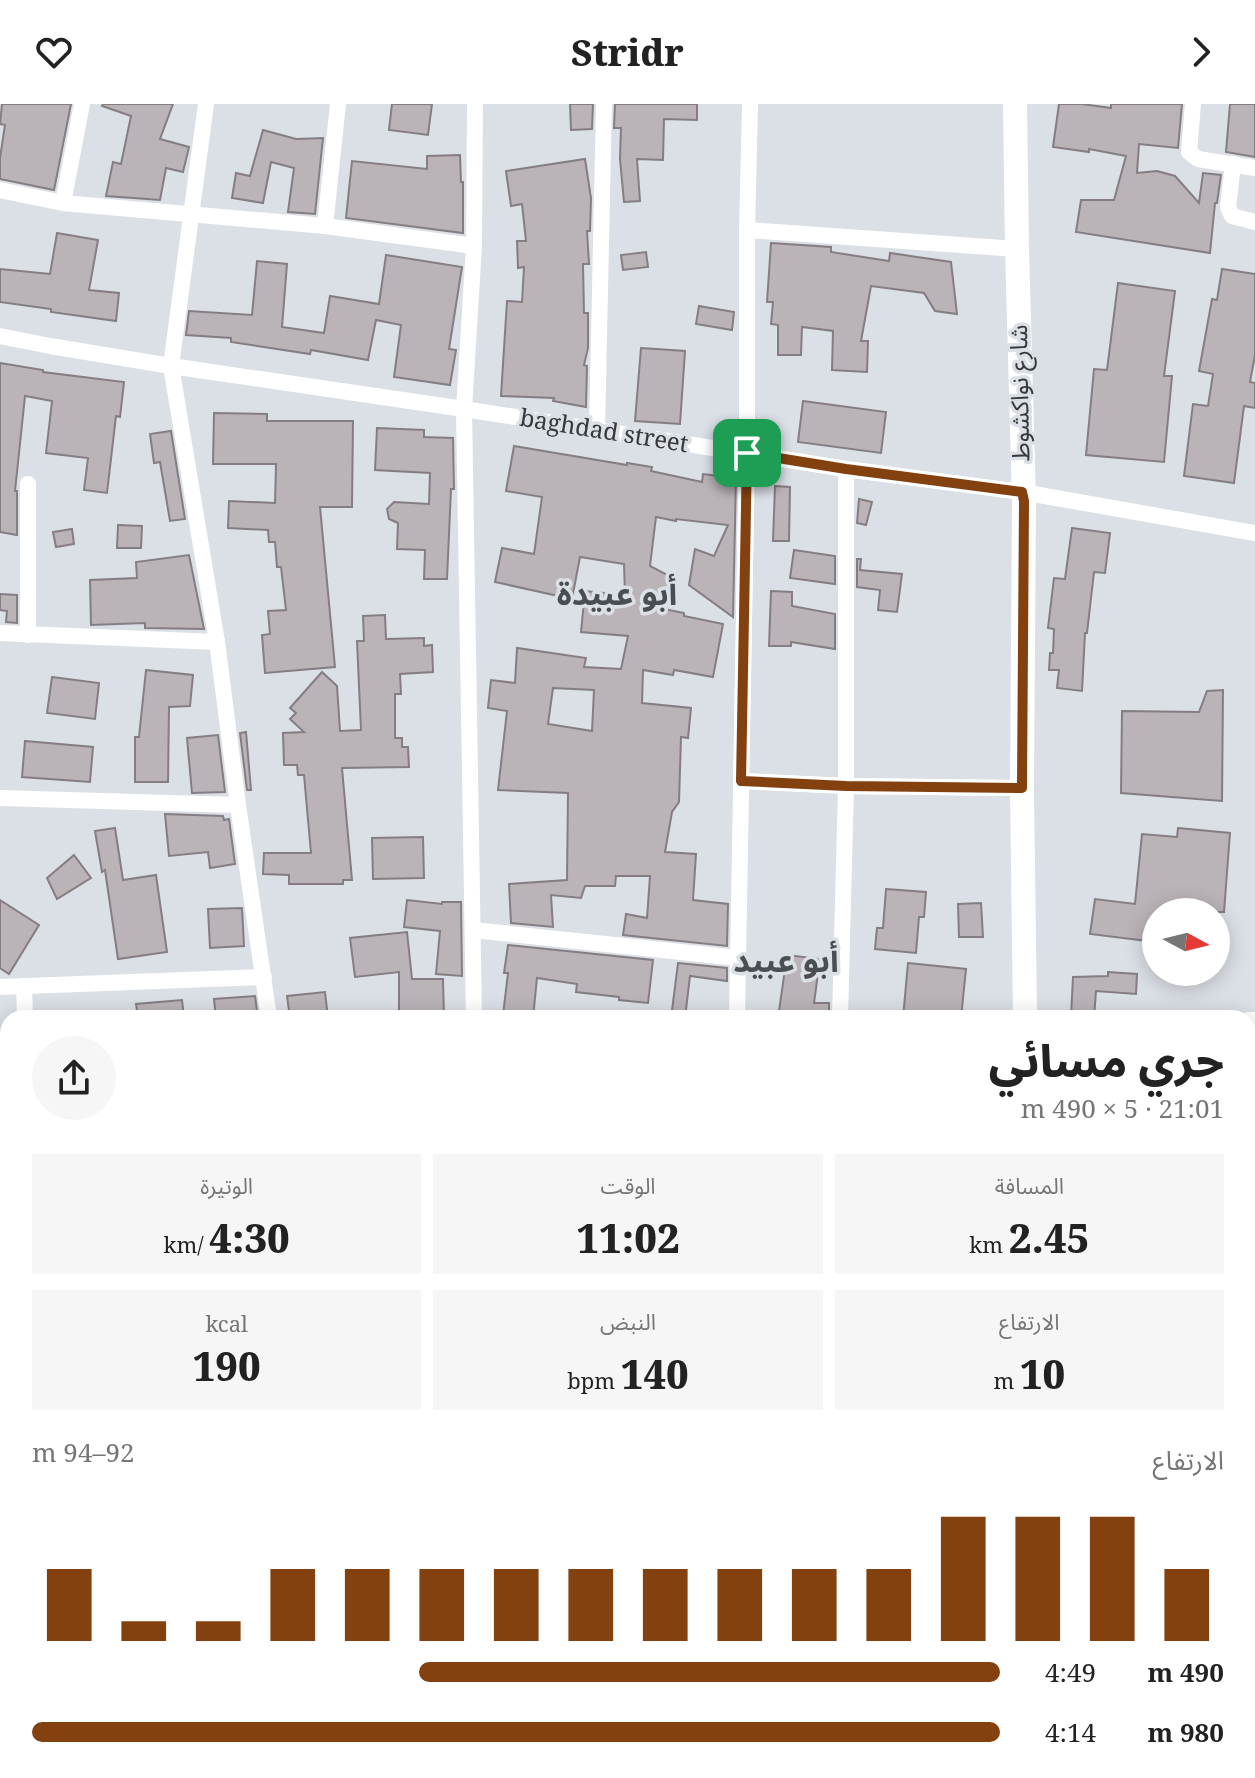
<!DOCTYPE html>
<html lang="ar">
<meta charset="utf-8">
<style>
body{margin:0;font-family:"Noto Serif","Noto Sans Arabic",serif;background:#f6f6f6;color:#222;direction:rtl;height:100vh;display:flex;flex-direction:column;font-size:30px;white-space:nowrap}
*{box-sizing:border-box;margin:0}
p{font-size:26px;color:#767676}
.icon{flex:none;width:44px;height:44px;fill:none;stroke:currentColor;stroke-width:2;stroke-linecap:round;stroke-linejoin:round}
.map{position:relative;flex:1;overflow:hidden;direction:ltr}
.side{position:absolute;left:0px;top:906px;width:1256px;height:768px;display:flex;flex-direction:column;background:#fff;border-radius:24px 24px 0 0;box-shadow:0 4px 20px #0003;direction:rtl}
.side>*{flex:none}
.needle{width:52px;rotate:97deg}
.tools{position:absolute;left:1142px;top:794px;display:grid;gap:16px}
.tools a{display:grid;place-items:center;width:88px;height:88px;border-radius:50%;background:#fff;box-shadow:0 4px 20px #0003;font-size:40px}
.pin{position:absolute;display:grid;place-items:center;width:68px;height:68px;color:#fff;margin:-34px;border-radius:16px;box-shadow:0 4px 12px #0006}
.round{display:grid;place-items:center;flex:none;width:84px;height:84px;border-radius:42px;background:#f6f6f6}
.summary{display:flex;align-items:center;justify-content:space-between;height:136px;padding:0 32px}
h1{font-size:44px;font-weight:800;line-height:60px}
.stats{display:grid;grid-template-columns:repeat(3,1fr);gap:12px;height:136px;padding:8px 32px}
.stats div{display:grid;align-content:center;border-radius:0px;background:#f6f6f6;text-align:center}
.stats b{font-size:40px;font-weight:800}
.stats small{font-size:22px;font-weight:400}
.stats p{font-size:22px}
.chart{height:224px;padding:16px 32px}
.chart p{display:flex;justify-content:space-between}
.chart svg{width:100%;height:144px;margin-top:8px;stroke:#834110;stroke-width:6}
ul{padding:0 32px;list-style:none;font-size:26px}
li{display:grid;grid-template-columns:128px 96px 1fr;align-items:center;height:60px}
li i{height:20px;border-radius:10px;background:#834110}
header{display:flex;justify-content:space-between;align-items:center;height:104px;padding:0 32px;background:#fff;font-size:36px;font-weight:800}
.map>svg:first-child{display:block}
</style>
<header><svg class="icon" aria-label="forward" viewBox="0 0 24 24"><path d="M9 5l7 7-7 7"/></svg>Stridr<svg class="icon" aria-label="heart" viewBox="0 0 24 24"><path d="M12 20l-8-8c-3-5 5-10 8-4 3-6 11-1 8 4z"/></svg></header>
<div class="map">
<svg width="1255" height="1674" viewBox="0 0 1255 1674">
<rect width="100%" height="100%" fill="#dbdfe6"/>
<g fill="#bab3b8" stroke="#847e82" stroke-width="2" fill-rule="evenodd">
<path d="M 2,0 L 71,0 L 54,86 L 0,75 L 0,54 L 5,21 L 0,20 Z"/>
<path d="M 103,0 L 173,0 L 160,35 L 189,43 L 183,68 L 166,64 L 160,96 L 106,92 L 113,58 L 121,60 L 131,12 L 102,2 Z"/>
<path d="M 392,0 L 432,0 L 428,31 L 389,26 Z"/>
<path d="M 570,0 L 593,0 L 592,25 L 571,26 Z"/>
<path d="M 615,0 L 697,0 L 697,16 L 664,15 L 663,56 L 637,55 L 640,97 L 624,98 L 620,55 L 621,24 L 614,24 Z"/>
<path d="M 1059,0 L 1082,0 L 1111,4 L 1111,0 L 1182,0 L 1178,44 L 1139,40 L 1137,69 L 1157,67 L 1175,72 L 1199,99 L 1203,69 L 1221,71 L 1217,99 L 1215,99 L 1210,149 L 1076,128 L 1081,96 L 1114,96 L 1126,52 L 1089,45 L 1089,48 L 1053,43 Z"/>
<path d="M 1230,0 L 1255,0 L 1255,53 L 1226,48 Z"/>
<path d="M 263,26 L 296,35 L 323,34 L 315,110 L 288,108 L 294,64 L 271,58 L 263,99 L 232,94 L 236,69 L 250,72 Z"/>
<path d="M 460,51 L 461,78 L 463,78 L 463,129 L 346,114 L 352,57 L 427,65 L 427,52 Z"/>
<path d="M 585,55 L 591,94 L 590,127 L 587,127 L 589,160 L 583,160 L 584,209 L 588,209 L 588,244 L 584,261 L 587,262 L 586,303 L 553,297 L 554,294 L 501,292 L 507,197 L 522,198 L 524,163 L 518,164 L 517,137 L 526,137 L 522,100 L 511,102 L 506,67 Z"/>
<path d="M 57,129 L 98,136 L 89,186 L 119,189 L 116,217 L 51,208 L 51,205 L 0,198 L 0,165 L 50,170 Z"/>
<path d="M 771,139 L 831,143 L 831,148 L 889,157 L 890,149 L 951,158 L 957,210 L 935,207 L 924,189 L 871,182 L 861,237 L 868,237 L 867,268 L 832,266 L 833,227 L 802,223 L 801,251 L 778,251 L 778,221 L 771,220 L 773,198 L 767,198 Z"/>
<path d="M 646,148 L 648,163 L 623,166 L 621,151 Z"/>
<path d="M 386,151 L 462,163 L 449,245 L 456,246 L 450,281 L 394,273 L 401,221 L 376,216 L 368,256 L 311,246 L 310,250 L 231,238 L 231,234 L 186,231 L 189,207 L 252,211 L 257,157 L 287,160 L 282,223 L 324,229 L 330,192 L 379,200 Z"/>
<path d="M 1222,165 L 1255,170 L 1255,251 L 1250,278 L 1255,279 L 1255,304 L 1244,302 L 1234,379 L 1184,372 L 1193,300 L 1208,302 L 1213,270 L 1199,267 L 1212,195 L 1217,196 Z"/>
<path d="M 1118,179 L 1175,187 L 1164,272 L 1172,272 L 1164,358 L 1086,351 L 1094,265 L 1107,266 Z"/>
<path d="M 699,202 L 734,208 L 732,226 L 696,220 Z"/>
<path d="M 641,244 L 685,247 L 680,320 L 635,317 Z"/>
<path d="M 0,259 L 43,266 L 43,268 L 124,278 L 120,313 L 116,312 L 107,389 L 84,386 L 88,354 L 46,349 L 52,297 L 25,292 L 15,387 L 17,387 L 17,431 L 0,428 Z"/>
<path d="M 803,297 L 886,308 L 881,349 L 798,338 Z"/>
<path d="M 214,309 L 267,310 L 267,317 L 353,317 L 352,403 L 320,403 L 335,563 L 265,569 L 262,531 L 270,530 L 268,507 L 286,506 L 281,463 L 277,463 L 275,438 L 269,438 L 268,426 L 228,424 L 229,397 L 275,399 L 276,360 L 213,360 Z"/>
<path d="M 377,324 L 424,326 L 424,333 L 453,334 L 454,385 L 451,385 L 447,475 L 424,475 L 425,446 L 397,445 L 398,419 L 389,415 L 387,405 L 394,398 L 429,400 L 430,369 L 375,366 Z"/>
<path d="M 171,327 L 185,415 L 170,417 L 160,358 L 154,359 L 150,330 Z"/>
<path d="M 514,342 L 627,361 L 627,359 L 652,363 L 651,367 L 702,378 L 703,370 L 736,374 L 733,513 L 689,481 L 695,445 L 714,452 L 728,421 L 676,415 L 676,417 L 656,413 L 650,462 L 673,474 L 664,505 L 684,509 L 684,512 L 723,520 L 713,573 L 674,566 L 673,571 L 643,566 L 642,599 L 691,604 L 688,634 L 681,633 L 679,698 L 672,708 L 665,748 L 696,750 L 693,796 L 728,800 L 727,842 L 623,831 L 626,810 L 647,814 L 650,772 L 616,772 L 615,782 L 585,782 L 581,794 L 551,791 L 553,823 L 511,819 L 509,780 L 567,776 L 568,689 L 498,686 L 507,607 L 488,604 L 491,576 L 515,579 L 517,544 L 586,554 L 584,563 L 621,565 L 628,532 L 581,528 L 585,487 L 625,491 L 624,460 L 580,453 L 572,495 L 495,478 L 502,444 L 534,450 L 542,393 L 506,387 ZM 553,584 L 594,586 L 592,627 L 548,620 Z"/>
<path d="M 775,382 L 790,383 L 789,437 L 773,437 Z"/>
<path d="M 859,395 L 872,398 L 866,421 L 857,419 Z"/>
<path d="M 118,421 L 142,422 L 141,444 L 117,444 Z"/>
<path d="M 1072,424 L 1110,429 L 1105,469 L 1094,468 L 1087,529 L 1085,529 L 1082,587 L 1057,584 L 1059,566 L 1049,566 L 1050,549 L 1053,549 L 1054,525 L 1048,524 L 1054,474 L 1065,475 Z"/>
<path d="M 72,425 L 74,440 L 56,443 L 53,428 Z"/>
<path d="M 794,446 L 835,452 L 835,480 L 790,474 Z"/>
<path d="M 189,451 L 204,525 L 145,524 L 145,519 L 91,521 L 90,476 L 137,474 L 136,458 Z"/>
<path d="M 857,455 L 861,455 L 860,466 L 902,470 L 897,508 L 878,506 L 880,486 L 857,483 Z"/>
<path d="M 771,487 L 792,488 L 792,502 L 835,510 L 835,545 L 791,538 L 791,542 L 769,542 Z"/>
<path d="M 0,490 L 17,491 L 17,519 L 6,518 L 7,507 L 0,506 Z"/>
<path d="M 385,511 L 386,535 L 424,534 L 424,542 L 432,541 L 433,568 L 400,570 L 401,590 L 395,590 L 395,634 L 402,634 L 402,643 L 408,643 L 409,663 L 342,664 L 352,776 L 343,776 L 343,780 L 289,780 L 289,771 L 263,770 L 264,749 L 311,749 L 304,671 L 298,671 L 297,661 L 284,661 L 283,629 L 304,628 L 290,615 L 296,609 L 290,604 L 322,568 L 337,582 L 340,627 L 361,626 L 357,537 L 364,537 L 363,512 Z"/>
<path d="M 146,566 L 193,571 L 190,602 L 169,603 L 168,678 L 135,678 L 135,633 L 139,633 Z"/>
<path d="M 52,573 L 99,579 L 95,615 L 47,609 Z"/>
<path d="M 1223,586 L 1222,697 L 1121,689 L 1122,607 L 1199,608 L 1207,587 Z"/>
<path d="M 246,628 L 251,686 L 247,686 L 240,629 Z"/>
<path d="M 218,631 L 225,688 L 192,689 L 187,634 Z"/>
<path d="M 25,637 L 93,643 L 90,678 L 22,673 Z"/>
<path d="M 165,710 L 223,712 L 224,716 L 229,715 L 235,760 L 210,764 L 208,748 L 169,752 Z"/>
<path d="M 115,724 L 123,776 L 156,771 L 167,848 L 118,855 L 105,766 L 102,768 L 95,727 Z"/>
<path d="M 1178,724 L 1230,729 L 1224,808 L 1156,808 L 1156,838 L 1090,830 L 1095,795 L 1135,800 L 1142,730 L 1177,733 Z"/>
<path d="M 423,733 L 424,774 L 373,775 L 372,734 Z"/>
<path d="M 74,751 L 91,774 L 57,795 L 47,774 Z"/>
<path d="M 886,785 L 926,788 L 924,813 L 919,813 L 916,849 L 875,845 L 877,824 L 883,824 Z"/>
<path d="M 0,796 L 39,821 L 9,870 L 0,864 Z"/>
<path d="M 407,796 L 442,800 L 442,798 L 461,798 L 462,872 L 436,870 L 440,827 L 404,823 Z"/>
<path d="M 981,799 L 983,833 L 959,833 L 958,800 Z"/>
<path d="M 242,804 L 244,842 L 210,844 L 208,805 Z"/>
<path d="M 407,828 L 412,875 L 443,875 L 444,914 L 399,914 L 399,868 L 355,873 L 350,834 Z"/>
<path d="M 508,841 L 653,856 L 648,899 L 619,896 L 619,893 L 576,888 L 577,880 L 537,874 L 533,914 L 503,911 L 508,869 L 504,869 Z"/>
<path d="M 787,851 L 820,855 L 814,899 L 829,899 L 829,914 L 778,914 Z"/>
<path d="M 678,859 L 727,864 L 727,877 L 690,872 L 685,914 L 671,914 Z"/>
<path d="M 908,859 L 966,865 L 961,914 L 903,914 Z"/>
<path d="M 1108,868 L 1137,870 L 1136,890 L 1096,887 L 1094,914 L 1071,913 L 1073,873 L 1108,872 Z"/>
<path d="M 325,888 L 328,914 L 290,914 L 287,892 Z"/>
<path d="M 255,892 L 258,914 L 216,914 L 214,895 Z"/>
<path d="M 182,896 L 184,914 L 138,914 L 136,900 Z"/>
</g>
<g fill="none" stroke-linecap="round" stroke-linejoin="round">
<g stroke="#fff" stroke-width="16">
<path d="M 206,0 L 171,262 L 217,538 L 238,701 L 269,914"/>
<path d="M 1193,0 L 1189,48 L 1198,55 L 1255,64"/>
<path d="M 1233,60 L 1228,103 L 1232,112 L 1255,118"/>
<path d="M 0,86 L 63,99 L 325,122 L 474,142"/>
<path d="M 63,99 L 82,0"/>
<path d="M 325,122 L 338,0"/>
<path d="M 747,126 L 1017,145"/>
<path d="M 0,232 L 50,242 L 171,262 L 464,305 L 846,365 L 1022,388 L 1255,429"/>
<path d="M 597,326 L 604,0"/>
<path d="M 0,529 L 217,538"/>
<path d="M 28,531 L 28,380"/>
<path d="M 741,677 L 846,682 L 1022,684"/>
<path d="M 0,694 L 238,701"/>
<path d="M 473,826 L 738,854"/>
<path d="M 24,882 L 25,914"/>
<path d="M 0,883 L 264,873"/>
<path d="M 474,914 L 464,305 L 474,142 L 475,0"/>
<path d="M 737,914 L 747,349 L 747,126 L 750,0"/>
<path d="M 840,914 L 846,682 L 846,365"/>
<path d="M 1248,916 L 1255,916"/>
<path d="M 0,976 L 8,962"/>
<path d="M 1248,1068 L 1255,1068"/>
<path d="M 1248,1227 L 1255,1227"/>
<path d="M 0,1228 L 8,1195"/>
<path d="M 0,1349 L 8,1352"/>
<path d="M 370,1666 L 371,1674"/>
<path d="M 104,1674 L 107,1666"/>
<path d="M 275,1674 L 276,1666"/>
</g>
<g stroke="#fff" stroke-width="24">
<path d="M 1015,0 L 1017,145 L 1024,397 L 1022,684 L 1025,914"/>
<path d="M 0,1566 L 8,1568"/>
<path d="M 1248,1621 L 1255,1621"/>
<path d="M 1026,1666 L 1026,1674"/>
</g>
</g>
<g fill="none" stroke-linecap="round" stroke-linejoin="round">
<g stroke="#fff" stroke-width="16">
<path id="route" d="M 747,349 L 846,365 L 1022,388 L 1024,397 L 1022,684 L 846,682 L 741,677 Z"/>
</g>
<use href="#route" stroke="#834110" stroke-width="10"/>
</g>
<g text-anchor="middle" stroke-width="7" stroke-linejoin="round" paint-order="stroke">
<g font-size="24" fill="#36383a" stroke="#dbdfe6">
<text transform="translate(1020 289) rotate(-91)" y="8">شارع نواكشوط</text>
<text transform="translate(604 327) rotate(9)" y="8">baghdad street</text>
</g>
<g font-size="32" font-weight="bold" fill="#4a4e53" stroke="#dbdfe6">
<text x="617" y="501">أبو عبيدة</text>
<text x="786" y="868">أبو عبيد</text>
</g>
</g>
</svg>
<div class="tools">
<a><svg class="needle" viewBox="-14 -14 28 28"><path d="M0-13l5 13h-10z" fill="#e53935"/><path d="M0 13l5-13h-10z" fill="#767676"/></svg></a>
</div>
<div class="pin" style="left:747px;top:349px;background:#1e9e55"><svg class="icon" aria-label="arrive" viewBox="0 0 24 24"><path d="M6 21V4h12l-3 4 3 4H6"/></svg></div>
<section class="side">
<div class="summary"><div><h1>جري مسائي</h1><p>21:01 · 5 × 490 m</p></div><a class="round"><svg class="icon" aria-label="share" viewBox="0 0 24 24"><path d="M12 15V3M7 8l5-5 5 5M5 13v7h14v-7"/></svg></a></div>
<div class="stats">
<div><p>المسافة</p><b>2.45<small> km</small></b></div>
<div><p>الوقت</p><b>11:02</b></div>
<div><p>الوتيرة</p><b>4:30<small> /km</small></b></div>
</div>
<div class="stats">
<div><p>الارتفاع</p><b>10<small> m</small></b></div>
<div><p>النبض</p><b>140<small> bpm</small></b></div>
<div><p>kcal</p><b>190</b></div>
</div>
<div class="chart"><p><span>الارتفاع</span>92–94 m</p>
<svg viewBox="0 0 160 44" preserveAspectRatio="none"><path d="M5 44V22M15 44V38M25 44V38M35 44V22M45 44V22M55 44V22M65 44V22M75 44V22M85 44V22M95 44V22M105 44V22M115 44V22M125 44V6M135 44V6M145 44V6M155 44V22"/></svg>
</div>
<ul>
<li><b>490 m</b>4:49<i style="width:60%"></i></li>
<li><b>980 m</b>4:14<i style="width:100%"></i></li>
</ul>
</section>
</div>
